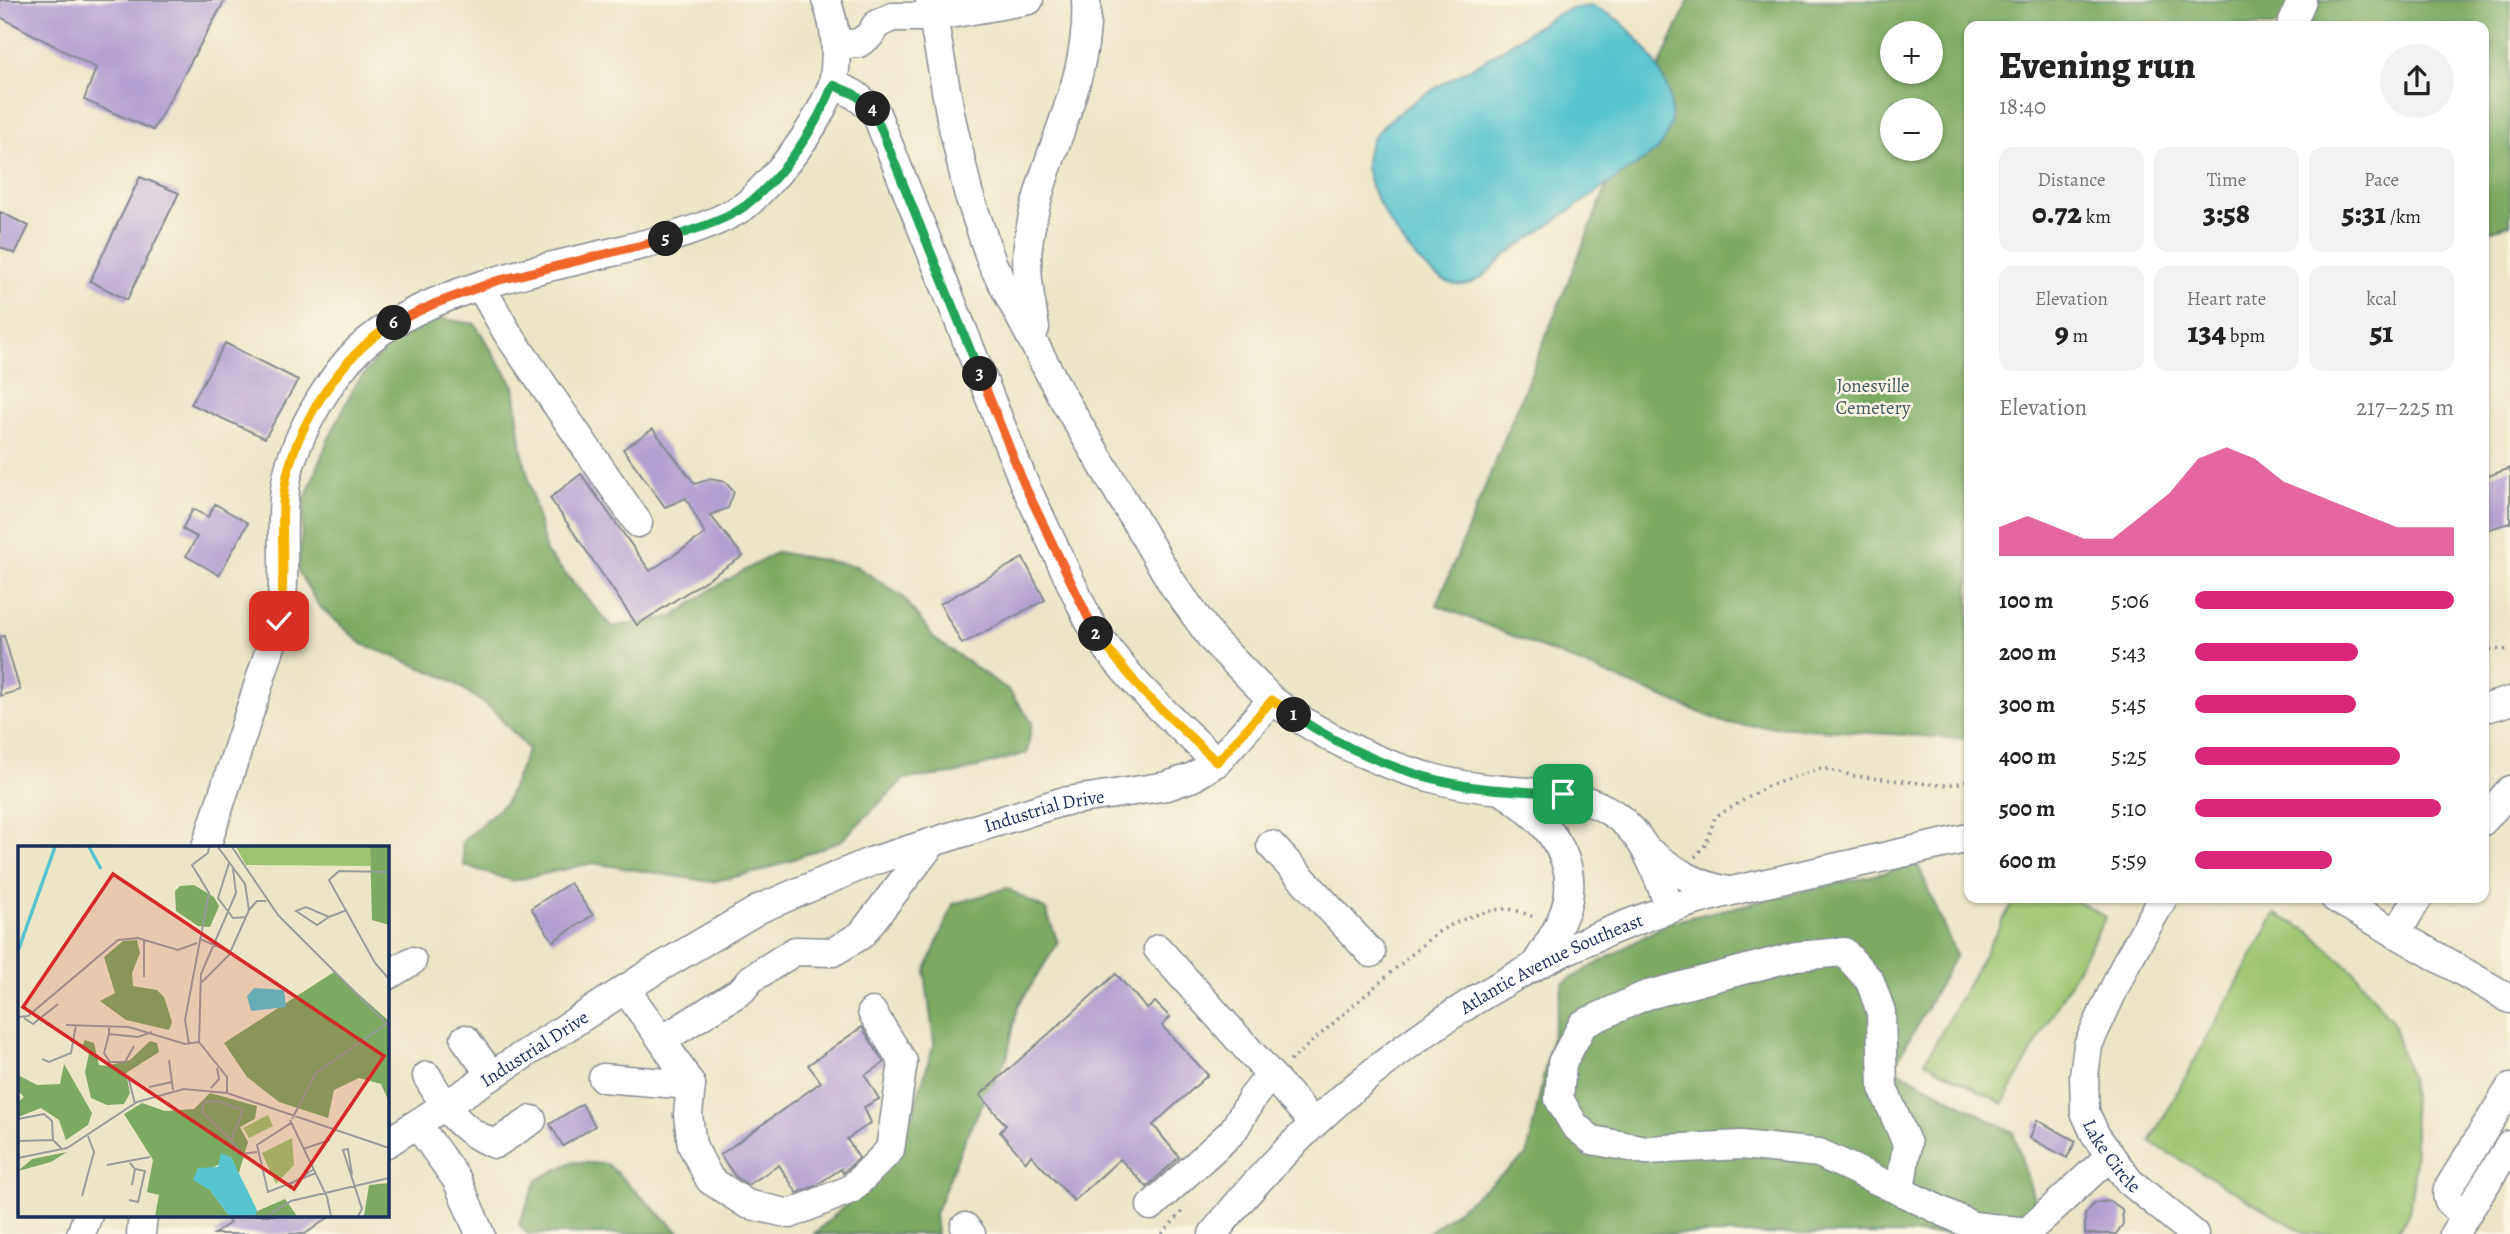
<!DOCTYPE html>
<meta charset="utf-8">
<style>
body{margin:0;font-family:Alegreya,serif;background:#f2f2f2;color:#222;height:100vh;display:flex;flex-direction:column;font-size:26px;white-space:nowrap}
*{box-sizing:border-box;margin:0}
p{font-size:23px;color:#767676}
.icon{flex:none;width:38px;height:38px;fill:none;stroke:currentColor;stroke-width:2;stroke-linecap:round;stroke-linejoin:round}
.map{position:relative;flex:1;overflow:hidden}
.panel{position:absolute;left:1964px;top:21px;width:525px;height:882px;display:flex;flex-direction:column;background:#fff;border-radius:14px;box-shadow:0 2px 5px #0004}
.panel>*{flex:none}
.fabs{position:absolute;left:1880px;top:21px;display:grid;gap:14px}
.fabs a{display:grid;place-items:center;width:63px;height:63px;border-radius:50%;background:#fff;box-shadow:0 2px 5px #0004;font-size:35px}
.pin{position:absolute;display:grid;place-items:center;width:60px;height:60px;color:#fff;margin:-30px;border-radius:14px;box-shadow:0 4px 10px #0006}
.km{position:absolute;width:35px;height:35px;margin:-18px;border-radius:50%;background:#222;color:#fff;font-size:19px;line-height:35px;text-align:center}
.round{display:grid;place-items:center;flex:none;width:74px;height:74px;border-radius:37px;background:#f2f2f2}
.summary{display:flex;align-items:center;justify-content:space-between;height:119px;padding:0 35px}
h1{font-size:38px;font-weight:800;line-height:52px}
.metrics{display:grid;grid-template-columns:repeat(3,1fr);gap:10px;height:119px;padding:7px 35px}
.metrics div{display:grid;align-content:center;border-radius:14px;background:#f2f2f2;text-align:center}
.metrics b{font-size:30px;font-weight:800}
.metrics small{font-size:19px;font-weight:400}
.metrics p{font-size:19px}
.chart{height:196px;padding:14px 35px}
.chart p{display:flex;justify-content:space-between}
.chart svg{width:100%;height:126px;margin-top:7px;fill:#db2777;opacity:.7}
ul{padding:0 35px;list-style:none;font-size:23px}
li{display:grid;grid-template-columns:112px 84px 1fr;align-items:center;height:52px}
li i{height:18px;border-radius:9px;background:#db2777}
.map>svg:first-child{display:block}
</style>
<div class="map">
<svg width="2510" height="1234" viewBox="0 0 2510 1234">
<rect width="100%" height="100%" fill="#fcf5e5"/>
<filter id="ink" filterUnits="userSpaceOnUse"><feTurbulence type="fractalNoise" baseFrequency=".0143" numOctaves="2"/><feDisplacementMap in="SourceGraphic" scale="14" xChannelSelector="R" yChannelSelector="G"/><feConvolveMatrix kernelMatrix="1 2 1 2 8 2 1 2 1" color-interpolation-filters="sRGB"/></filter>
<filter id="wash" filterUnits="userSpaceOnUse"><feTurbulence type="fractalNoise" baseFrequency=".00686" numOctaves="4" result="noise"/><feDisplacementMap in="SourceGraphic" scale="28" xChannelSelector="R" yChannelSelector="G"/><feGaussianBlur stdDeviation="1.57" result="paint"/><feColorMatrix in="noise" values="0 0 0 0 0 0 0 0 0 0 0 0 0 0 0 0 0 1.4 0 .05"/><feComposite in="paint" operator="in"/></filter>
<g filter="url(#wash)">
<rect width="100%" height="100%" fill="#ece5c6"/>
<g fill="#9cc470" stroke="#5c7a67" stroke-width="2">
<path d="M 2015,898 L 2071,898 L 2106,917 L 2003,1104 L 1925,1062 Z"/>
<path d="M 2275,914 L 2309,931 L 2353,971 L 2392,1021 L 2410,1079 L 2415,1130 L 2415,1167 L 2409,1212 L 2396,1234 L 2307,1234 L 2150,1142 Z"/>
</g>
<g fill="#7daa62" stroke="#4c6c60" stroke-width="2" fill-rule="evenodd">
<path d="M 1689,0 L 2510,0 L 2510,224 L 2483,233 L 2483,26 L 1969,26 L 1969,739 L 1728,724 L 1437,605 L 1615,166 ZM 1892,33 L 1930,33 L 1930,72 L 1892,72 ZM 1892,110 L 1930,110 L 1930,149 L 1892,149 Z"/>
<path d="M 437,318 L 475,324 L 514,386 L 522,451 L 546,552 L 612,627 L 673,617 L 713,588 L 777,552 L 856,566 L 903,597 L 935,639 L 1009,691 L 1032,722 L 1027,753 L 954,774 L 904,779 L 841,841 L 762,871 L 711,882 L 593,863 L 512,881 L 464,865 L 462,842 L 506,802 L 528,749 L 492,709 L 447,678 L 362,644 L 319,606 L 298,571 L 305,499 L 328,440 L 355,385 L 387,346 Z"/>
<path d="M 1918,865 L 1956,955 L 1893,1068 L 2013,1132 L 2045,1234 L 1427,1234 L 1527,1155 L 1563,983 L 1670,922 Z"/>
<path d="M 1007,888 L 1046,910 L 1058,943 L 1018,1006 L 1007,1057 L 967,1134 L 935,1214 L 937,1234 L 814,1234 L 848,1203 L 912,1116 L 934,1043 L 925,972 L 953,904 Z"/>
<path d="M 572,1162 L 607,1164 L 681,1234 L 527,1234 L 519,1224 L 537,1180 Z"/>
</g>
<path fill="#58c4cf" stroke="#3a7a96" stroke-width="2" d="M 1593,6 C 1603,12 1614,16 1622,23 C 1655,54 1694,112 1655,152 L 1504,256 C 1492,269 1475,288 1456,285 C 1421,280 1372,203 1367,171 C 1365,164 1367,151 1370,144 C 1381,115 1457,76 1485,60 C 1512,45 1538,22 1567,10 C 1575,7 1585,7 1593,6 Z"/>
<g id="blocks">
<g fill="#b29fd1">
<path d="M 0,0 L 225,0 L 153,130 L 84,100 L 96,68 L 0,17 Z"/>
<path d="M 140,177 L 179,193 L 127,300 L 90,281 Z"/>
<path d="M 0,212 L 29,226 L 15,254 L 0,247 Z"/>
<path d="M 225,343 L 298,380 L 265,438 L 191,404 Z"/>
<path d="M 653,429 L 695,484 L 710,479 L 725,482 L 734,492 L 728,508 L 710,515 L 743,556 L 637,625 L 550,498 L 581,474 L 650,571 L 705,534 L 686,498 L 665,507 L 623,449 Z"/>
<path d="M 2510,468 L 2510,523 L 2483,531 L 2483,478 Z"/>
<path d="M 215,504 L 248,523 L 219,575 L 186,556 L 197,537 L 182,529 L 193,509 L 208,517 Z"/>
<path d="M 1023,558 L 1045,600 L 962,644 L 940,604 Z"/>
<path d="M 4,636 L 20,690 L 0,696 L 0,637 Z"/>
<path d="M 570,883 L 593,915 L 553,941 L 531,908 Z"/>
<path d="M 1116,974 L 1147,1009 L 1155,1002 L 1170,1017 L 1162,1026 L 1208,1075 L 1153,1125 L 1179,1157 L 1147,1187 L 1120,1159 L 1074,1201 L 1031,1155 L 1026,1162 L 1000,1132 L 1006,1125 L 980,1095 Z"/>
<path d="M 862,1027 L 884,1063 L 865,1075 L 879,1099 L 864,1107 L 871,1123 L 847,1139 L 859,1158 L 843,1173 L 841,1169 L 815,1186 L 797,1193 L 779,1165 L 748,1185 L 735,1176 L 720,1155 L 821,1082 L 808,1065 Z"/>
<path d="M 582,1104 L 595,1126 L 563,1146 L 550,1124 Z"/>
<path d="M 2037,1120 L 2076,1141 L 2067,1158 L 2030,1138 Z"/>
<path d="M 2110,1201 L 2122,1209 L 2123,1224 L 2116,1234 L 2085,1234 L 2085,1214 L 2095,1203 Z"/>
<path d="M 225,1215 L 332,1215 L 305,1234 L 214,1234 L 230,1223 Z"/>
</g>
</g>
</g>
<g filter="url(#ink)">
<use href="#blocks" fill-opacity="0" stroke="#848a92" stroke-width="2"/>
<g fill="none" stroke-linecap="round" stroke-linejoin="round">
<g stroke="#848a92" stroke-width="31">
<g id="minor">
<path d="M 826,0 C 837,28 838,56 833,84 L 854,94 L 875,111 L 1024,483 L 1088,619 C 1121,676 1170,717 1217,762"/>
<path d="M 930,0 L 951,118 L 968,192 L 992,263 L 1060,393 L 1172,583 L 1213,640 L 1272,700"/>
<path d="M 2291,26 L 2302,0"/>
<path d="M 836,45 L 859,43 L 870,35 L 876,25 L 892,17 L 933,17 L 1029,0"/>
<path d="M 481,287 L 508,334 L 638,523"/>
<path d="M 1035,328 C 1030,298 1024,268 1029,238 C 1041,155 1091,86 1086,0"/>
<path d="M 2483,709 L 2510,701"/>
<path d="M 1501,790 C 1538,813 1577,851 1568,899 C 1563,924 1547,946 1534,967"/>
<path d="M 2483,821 L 2510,790"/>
<path d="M 1271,845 L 1371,953"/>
<path d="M 206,847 L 279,621 C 290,565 273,507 294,453 C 306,420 333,374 358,350 C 417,292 534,271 613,252 C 654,242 707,230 743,207 C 750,203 756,195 762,189 C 793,158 817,125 833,84"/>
<path d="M 1648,851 C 1673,870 1697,886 1729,891"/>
<path id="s1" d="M 2163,898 L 2126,963 L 2088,1045 L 2084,1076 L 2085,1112 L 2096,1136 L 2129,1181 L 2194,1234"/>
<path d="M 2335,898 L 2510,999"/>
<path d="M 2396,934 L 2418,898"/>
<path d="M 1158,949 L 1313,1122"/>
<path d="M 387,976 L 412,961"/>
<path d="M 625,989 L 662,1040 L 742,990 L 751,979 L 795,951 L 833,952 L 861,935 L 933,842"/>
<path d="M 465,1039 L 492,1076"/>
<path d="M 662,1040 L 691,1085 L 688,1115 L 692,1145 L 710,1180 L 747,1204 L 790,1214 L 851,1189 L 890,1150 L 903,1062 L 872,1012"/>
<path d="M 427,1076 C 445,1107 459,1131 495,1144 L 532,1120"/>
<path d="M 603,1078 L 691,1085"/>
<path d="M 417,1124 L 457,1180 L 480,1234"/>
<path id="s2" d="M 387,1143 L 652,972 L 761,908 L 870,862 L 984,826 L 1061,802 L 1167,786 L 1193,777 L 1217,762 L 1272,700 C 1319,734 1372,762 1429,777 C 1452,784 1477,788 1502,790 C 1557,795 1609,791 1643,845 C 1655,865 1662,887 1670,909"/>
<path d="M 1900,1191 L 1819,1153 L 1741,1145 L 1646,1150 L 1592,1140 L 1575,1126 L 1559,1099 L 1562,1063 L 1583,1024 L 1644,996 L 1796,956 L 1844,952 L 1870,981 L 1881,1012 L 1883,1088 L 1907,1144 L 1900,1191 L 1973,1226 L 2027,1232 L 2110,1156"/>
<path d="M 1151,1206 L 1233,1131 L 1252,1098 L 1270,1075"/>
<path d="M 2466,1214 C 2456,1207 2444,1203 2448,1189 L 2510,1088"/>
<path d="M 965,1227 L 971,1234"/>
<path d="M 81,1234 L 88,1215"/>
<path d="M 141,1234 L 143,1215"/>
<path id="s3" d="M 1213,1234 C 1330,1086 1489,969 1669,909 C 1713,894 1758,885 1803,875 C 1858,863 1913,850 1969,838"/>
<path d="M 2454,1234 L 2510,1145"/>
</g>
</g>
<g stroke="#848a92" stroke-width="3.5" stroke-dasharray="2 5" stroke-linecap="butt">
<path d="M 2483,649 L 2510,650"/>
<path d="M 1695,857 L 1706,844 L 1715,817 L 1768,786 L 1822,768 L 1855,776 L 1940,785 L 1956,784 L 1969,780"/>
<path d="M 1290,1061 L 1435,934 C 1455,922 1485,908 1509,909 C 1518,910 1528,915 1536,918"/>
<path d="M 1162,1234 L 1182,1212"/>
</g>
<use href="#minor" stroke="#fff" stroke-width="28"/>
</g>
</g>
<g fill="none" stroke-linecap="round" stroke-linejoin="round" filter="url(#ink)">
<g stroke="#fff" stroke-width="14">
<path id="split-1" d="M 1294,715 C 1345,750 1406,776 1467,786 C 1499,791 1531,791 1563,794"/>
</g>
<g stroke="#fff" stroke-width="14">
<path id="split-2" d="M 1096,634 L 1143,692 L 1217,762 L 1272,700 L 1294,715"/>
</g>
<g stroke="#fff" stroke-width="14">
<path id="split-3" d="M 980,374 L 1024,484 L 1096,634"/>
</g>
<g stroke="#fff" stroke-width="14">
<path id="split-4" d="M 873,109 L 980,374"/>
</g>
<g stroke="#fff" stroke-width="14">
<path id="split-5" d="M 666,239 C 691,230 723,222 745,206 C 783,177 816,128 833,85 L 854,94 L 873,109"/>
</g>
<g stroke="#fff" stroke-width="14">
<path id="split-6" d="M 394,323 L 434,304 L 496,281 L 666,239"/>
</g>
<g stroke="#fff" stroke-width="14">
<path id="split-7" d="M 279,621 C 286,582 281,543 283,503 C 287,437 337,358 394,323"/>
</g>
<use href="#split-1" stroke="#22a559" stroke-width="9"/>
<use href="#split-2" stroke="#f5b400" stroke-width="9"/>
<use href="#split-3" stroke="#f0652b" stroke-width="9"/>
<use href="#split-4" stroke="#22a559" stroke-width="9"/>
<use href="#split-5" stroke="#22a559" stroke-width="9"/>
<use href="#split-6" stroke="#f0652b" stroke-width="9"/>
<use href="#split-7" stroke="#f5b400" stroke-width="9"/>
</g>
<g text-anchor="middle" stroke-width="5" stroke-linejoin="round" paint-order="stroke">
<g font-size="19" fill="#425c63" stroke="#fcf5e5">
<text x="1873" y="392">Jonesville<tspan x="1873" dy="22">Cemetery</tspan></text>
</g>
<g font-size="19" fill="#1b2f5e" stroke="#fcf5e5">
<text dy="7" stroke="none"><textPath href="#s2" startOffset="742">Industrial Drive</textPath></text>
<text dy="7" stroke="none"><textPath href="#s3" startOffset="438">Atlantic Avenue Southeast</textPath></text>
<text dy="7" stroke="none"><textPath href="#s2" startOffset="175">Industrial Drive</textPath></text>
<text dy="7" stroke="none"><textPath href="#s1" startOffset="284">Lake Circle</textPath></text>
</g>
</g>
<g transform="translate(18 846)">
<rect width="371" height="371" fill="#ece5c6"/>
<path d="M 218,1 L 352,1 L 352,20 L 228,19 ZM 250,269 L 255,280 L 231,292 L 225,282 ZM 274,292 L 276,319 L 258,338 L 244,307 Z" fill="#9cc470"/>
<path d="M 352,1 L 371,1 L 371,79 L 354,74 ZM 176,39 L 196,51 L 201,60 L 192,81 L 180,80 L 158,65 L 157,45 L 162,40 ZM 119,94 L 122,107 L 114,127 L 115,140 L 139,144 L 146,151 L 154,176 L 151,184 L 108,174 L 82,155 L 97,147 L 86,111 L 105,95 ZM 316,126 L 371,175 L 371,256 L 363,238 L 341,232 L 316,244 L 310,272 L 261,256 L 229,231 L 206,197 ZM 67,194 L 76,197 L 81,219 L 89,220 L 112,214 L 132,195 L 139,197 L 141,206 L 108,227 L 112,247 L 106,258 L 89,259 L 73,252 L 67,226 L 71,208 L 63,202 ZM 46,218 L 74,267 L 70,279 L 48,294 L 41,274 L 23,262 L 0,271 L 0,256 L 6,251 L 0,245 L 0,229 L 19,239 L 42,238 ZM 192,247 L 239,260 L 237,273 L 222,281 L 230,296 L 220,330 L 213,311 L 176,333 L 192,344 L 211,370 L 137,370 L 141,349 L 129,346 L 135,314 L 106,268 L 124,257 L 147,265 L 176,263 ZM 49,306 L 33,316 L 0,325 L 14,313 ZM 371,337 L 371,370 L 346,370 L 351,339 ZM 267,353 L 279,370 L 236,370 L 237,366 Z" fill="#7daa62"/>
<path d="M 236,142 L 266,144 L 268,161 L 233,165 L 229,150 ZM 203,307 L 213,311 L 239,364 L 237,370 L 211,370 L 192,344 L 175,334 L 180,322 L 200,321 Z" fill="#58c4cf"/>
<path fill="none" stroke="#58c4cf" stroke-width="3.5" d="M 71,1 L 83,23M 0,105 L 37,1"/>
<path fill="none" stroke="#989c9c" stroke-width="2" d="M 214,1 L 260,69 L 371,180M 211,17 L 200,52 L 215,72 L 228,71M 371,26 L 321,25 L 311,34 L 357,117 L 371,133M 231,64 L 239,55 L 248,55M 311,71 L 299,79 L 278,65 L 288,61 L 311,71 L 329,64M 182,93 L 213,106M 126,131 L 126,94M 184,136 L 211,109 L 231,64 L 227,38 L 200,1M 0,171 L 10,170 L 100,94 L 120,92 L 160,104 L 179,97M 6,172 L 15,178 L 40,158M 48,179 L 111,181 L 167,198 L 181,196 L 209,231 L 209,247M 91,180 L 91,188 L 120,191 L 134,186M 91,188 L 86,207 L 92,216 L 107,216 L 116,200M 181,196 L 183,128 L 218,47 L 215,23M 171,198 L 167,174 L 191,47 L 174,19 L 190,7 L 191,1M 24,213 L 31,216 L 53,207 L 58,179M 151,214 L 155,244M 110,230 L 117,258M 131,241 L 154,236M 193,242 L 201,233 L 199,222M 0,273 L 26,268 L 34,275 L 35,294 L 44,303M 274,273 L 298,227 L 370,177M 272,274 L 309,351 L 313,370M 273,277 L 239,299 L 250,346 L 298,327M 213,294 L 184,266 L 186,256 L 200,255 L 225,264 L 213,294 L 224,308 L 239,306M 0,295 L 35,294M 285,303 L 312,294M 0,312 L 49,302 L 119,256 L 166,243 L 209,247 L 371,302M 112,317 L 117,323 L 114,339M 89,319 L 132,311M 334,329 L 330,303 L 325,304 L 344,363 L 340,370M 273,338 L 296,323M 64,350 L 76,306 L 70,290M 111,354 L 120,356 L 127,325 L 117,323M 249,370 L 273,355 L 371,332"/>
<path fill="#d62828" fill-opacity="0.15" stroke="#d62828" stroke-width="3.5" d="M 95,28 L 366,210 L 276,343 L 5,161 Z"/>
<rect width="371" height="371" fill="none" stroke="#1b2f5e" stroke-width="3.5"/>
</g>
</svg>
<div class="fabs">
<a>+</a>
<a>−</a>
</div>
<div class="pin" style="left:1563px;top:794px;background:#1e9e55"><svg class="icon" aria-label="arrive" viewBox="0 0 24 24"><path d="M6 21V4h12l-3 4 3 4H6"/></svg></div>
<div class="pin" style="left:279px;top:621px;background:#d93025"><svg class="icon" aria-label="check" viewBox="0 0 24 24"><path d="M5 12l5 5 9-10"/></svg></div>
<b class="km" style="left:1294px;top:715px">1</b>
<b class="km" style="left:1096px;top:634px">2</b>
<b class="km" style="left:980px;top:374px">3</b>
<b class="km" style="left:873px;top:109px">4</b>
<b class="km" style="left:666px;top:239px">5</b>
<b class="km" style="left:394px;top:323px">6</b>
<section class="panel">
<div class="summary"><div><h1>Evening run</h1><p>18:40</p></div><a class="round"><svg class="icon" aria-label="share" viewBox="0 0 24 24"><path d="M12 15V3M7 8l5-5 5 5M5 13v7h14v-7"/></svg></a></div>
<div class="metrics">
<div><p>Distance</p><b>0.72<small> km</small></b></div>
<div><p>Time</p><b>3:58</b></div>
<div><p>Pace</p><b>5:31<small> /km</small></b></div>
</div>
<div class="metrics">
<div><p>Elevation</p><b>9<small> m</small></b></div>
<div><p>Heart rate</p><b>134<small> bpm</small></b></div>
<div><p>kcal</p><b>51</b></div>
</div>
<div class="chart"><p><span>Elevation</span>217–225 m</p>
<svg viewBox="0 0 160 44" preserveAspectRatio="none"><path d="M0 44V34L10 30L20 34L30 38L40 38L50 30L60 22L70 10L80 6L90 10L100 18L110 22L120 26L130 30L140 34L150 34L160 34V44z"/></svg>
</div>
<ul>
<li><b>100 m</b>5:06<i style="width:100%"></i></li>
<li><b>200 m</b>5:43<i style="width:63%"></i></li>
<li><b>300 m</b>5:45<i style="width:62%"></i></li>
<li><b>400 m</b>5:25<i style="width:79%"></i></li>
<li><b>500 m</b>5:10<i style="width:95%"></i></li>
<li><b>600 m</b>5:59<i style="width:53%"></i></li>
</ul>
</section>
</div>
